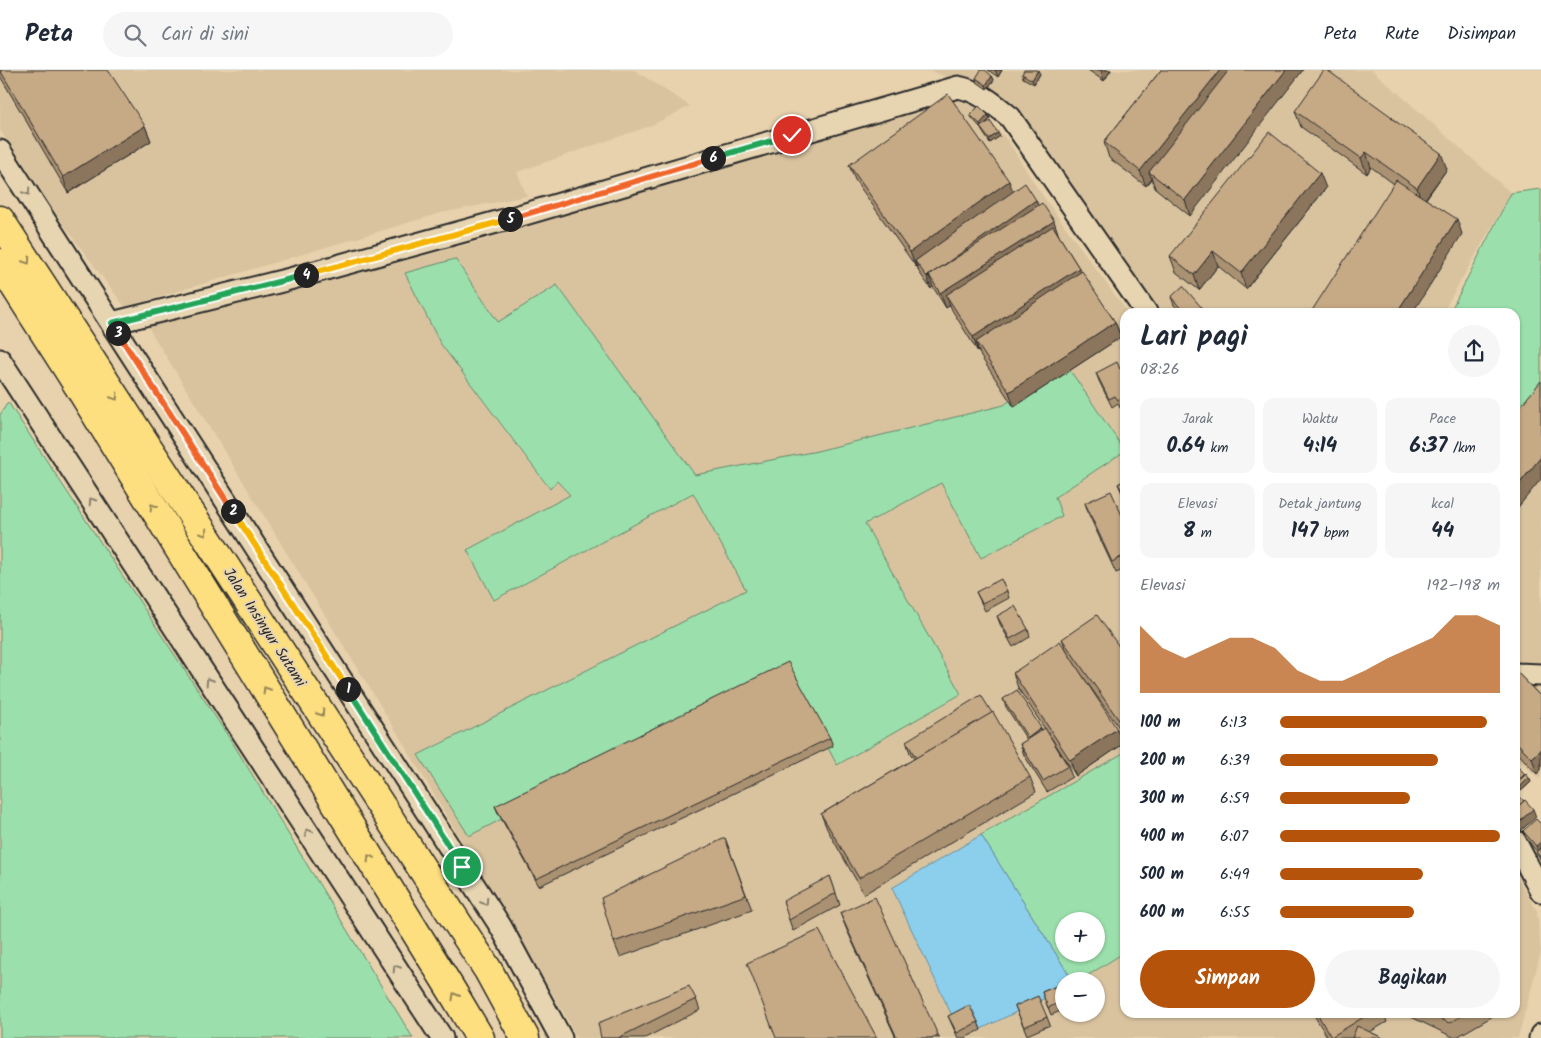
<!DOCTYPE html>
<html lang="id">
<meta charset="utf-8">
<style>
body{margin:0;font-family:Kalam,sans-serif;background:#f6f6f7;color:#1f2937;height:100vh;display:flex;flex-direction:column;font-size:19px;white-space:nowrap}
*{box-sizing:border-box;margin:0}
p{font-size:16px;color:#747a83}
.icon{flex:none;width:28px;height:28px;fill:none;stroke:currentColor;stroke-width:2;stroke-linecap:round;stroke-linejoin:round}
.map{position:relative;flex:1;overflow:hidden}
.details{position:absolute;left:1120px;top:238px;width:400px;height:710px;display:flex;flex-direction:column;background:#fff;border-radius:15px;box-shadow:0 1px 4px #0004}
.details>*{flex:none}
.tools{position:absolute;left:1055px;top:842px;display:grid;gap:10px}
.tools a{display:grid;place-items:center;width:50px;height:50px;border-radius:50%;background:#fff;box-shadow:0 1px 4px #0004;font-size:25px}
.pin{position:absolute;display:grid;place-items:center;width:42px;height:42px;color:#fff;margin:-21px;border:2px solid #fff;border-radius:50%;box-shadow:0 1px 5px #0007}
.km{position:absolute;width:25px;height:25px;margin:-12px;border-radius:50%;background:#222;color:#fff;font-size:14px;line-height:25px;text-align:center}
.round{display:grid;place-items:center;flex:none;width:52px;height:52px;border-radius:26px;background:#f6f6f7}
.overview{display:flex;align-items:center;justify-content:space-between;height:85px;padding:0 20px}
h1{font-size:28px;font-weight:800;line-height:38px}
.figures{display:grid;grid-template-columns:repeat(3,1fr);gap:8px;height:85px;padding:5px 20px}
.figures div{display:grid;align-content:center;border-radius:12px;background:#f6f6f7;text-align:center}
.figures b{font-size:21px;font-weight:800}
.figures small{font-size:14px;font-weight:400}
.figures p{font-size:14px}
.chart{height:140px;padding:10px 20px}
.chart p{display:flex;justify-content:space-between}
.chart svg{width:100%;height:90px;margin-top:5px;fill:#b45309;opacity:.7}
.button{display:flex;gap:10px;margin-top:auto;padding:10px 20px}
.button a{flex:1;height:58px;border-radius:30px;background:#b45309;color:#fff;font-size:20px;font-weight:800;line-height:58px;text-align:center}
.button a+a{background:#f6f6f7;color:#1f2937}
ul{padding:0 20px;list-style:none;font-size:16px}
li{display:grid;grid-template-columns:80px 60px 1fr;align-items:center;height:38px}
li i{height:12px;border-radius:6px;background:#b45309}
header{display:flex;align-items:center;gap:30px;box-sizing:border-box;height:70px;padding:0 25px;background:#fff;border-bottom:1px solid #e0e1e3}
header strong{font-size:24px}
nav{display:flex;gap:28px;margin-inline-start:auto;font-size:18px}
.search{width:350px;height:45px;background:#f6f6f7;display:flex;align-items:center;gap:12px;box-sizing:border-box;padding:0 18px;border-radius:28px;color:#747a83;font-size:19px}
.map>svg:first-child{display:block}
</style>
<header>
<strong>Peta</strong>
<div class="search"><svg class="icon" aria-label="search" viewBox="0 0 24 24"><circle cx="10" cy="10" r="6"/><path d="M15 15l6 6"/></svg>Cari di sini</div>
<nav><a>Peta</a><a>Rute</a><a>Disimpan</a></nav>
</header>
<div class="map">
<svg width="1541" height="968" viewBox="0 0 1541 968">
<rect width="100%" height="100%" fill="#e7d2ad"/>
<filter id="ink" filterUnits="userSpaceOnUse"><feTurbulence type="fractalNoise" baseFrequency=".02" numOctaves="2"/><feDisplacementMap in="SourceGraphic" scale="10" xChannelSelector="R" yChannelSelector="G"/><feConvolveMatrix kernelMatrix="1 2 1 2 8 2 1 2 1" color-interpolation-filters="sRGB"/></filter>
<g filter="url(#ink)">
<g fill="#d9c39f">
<path d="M 0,0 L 634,0 L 690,36 L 650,56 L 517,102 L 527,126 L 441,143 L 125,237 L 50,137 L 0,60 Z"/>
<path d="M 929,0 L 1372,0 L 1511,123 L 1443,242 L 1145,242 L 992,26 Z"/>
<path d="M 971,30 L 1008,71 L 1038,119 L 1127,242 L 1125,242 L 1125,380 L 1063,290 L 1004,335 L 817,381 L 695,406 L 557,215 L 498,252 L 455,189 L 406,204 L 440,273 L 549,419 L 557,411 L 570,425 L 467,480 L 495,530 L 693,423 L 747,520 L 418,685 L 788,600 L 837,695 L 961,624 L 865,455 L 941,413 L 981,488 L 1061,446 L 1055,427 L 1125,381 L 1125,682 L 892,818 L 954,950 L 973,940 L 982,959 L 1064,919 L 1064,944 L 1096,944 L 1096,911 L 1079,911 L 1125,882 L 1125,942 L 1515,942 L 1515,804 L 1537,841 L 1541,882 L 1518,968 L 576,968 L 566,947 L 404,674 L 148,257 L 480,171 L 738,93 L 934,31 Z"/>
<path d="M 1541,322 L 1541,707 L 1539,709 L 1515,686 L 1515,354 Z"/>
</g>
<g fill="#9be0ac" stroke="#63866c" fill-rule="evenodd">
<path d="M 1541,119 L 1541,326 L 1515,356 L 1515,242 L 1450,242 L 1511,123 Z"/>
<path d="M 455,189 L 498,252 L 557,215 L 695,405 L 817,381 L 1004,335 L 1063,290 L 1125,381 L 1055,427 L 1062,446 L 981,488 L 941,413 L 865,454 L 961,624 L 837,695 L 788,601 L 469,766 L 418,685 L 746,520 L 693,423 L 494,530 L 467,480 L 570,425 L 557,411 L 550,419 L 440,273 L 405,203 Z"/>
<path d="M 8,332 L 234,675 L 413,968 L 0,968 L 0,345 Z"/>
<path d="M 1125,682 L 1125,882 L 1079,911 L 1073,911 L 981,765 ZM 1064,851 L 1096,851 L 1096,884 L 1064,884 Z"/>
</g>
<path fill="#8ccfed" stroke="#658d9f" d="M 981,765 L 1073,911 L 1064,911 L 1064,919 L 981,959 L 973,940 L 954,950 L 892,818 Z"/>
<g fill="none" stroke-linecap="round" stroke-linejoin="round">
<g stroke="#2b2b2b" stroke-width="25">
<g id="minor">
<path d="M 0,81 L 501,857 L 561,968"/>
<path d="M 112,253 L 286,210 L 515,147 L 958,17 C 979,21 994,34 1010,47 L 1146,242"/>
<path d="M 0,290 L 442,968"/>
<path d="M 1515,604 L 1541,605"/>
<path d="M 1515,771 L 1541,821"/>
<path d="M 1540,968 L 1541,965"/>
</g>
</g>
<g stroke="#2b2b2b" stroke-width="31">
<g id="highway">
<path d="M 0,150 L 488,900 L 525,968"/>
<path d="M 0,193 L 79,317 L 452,921 L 480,968"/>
</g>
</g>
<use href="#minor" stroke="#e7d5b2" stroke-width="21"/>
<use href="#highway" stroke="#fddf80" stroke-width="28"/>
</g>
<g fill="#aa9172" stroke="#2b2b2b">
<path d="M 0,0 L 145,56 L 151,71 L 68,123 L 0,6 Z"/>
<path d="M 988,0 L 1002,0 L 998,7 Z"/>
<path d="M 1088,0 L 1111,0 L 1104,11 Z"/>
<path d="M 1161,0 L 1190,146 L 1155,118 L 1152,109 L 1146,116 L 1109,88 L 1104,72 Z"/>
<path d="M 1022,4 L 1040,4 L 1034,14 L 1023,8 Z"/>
<path d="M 992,6 L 994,10 L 987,19 L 977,12 L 976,8 Z"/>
<path d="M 1295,41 L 1392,47 L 1393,49 L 1447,99 L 1426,129 L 1462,164 L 1371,97 L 1367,104 L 1301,57 Z"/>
<path d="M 970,45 L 988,45 L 990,49 L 985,54 L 1000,66 L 990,73 L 982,61 L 980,57 L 972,48 Z"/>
<path d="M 849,95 L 1013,122 L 1036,130 L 1038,136 L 1059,166 L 1079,198 L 1081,202 L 1115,252 L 1121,267 L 1014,337 L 981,287 L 979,282 L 978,282 L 952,240 L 950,235 L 946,238 L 933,217 L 931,219 L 919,202 L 917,196 L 916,197 L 855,110 Z"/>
<path d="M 1326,118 L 1246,219 L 1218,196 L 1199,220 L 1176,202 L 1170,186 Z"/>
<path d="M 1171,227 L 1203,242 L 1180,242 L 1174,235 Z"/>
<path d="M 1125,296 L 1125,336 L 1120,338 L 1118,333 L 1112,337 L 1099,311 L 1096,303 L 1120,299 Z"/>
<path d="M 1125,410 L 1125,430 L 1123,425 L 1118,414 Z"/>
<path d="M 1085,433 L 1125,452 L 1125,499 L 1116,503 L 1089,445 Z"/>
<path d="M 1007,521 L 1009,528 L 985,541 L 976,522 Z"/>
<path d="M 997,546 L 1028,559 L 1030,567 L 1013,577 L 1000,554 Z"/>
<path d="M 1125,566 L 1125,582 L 1122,577 L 1119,570 Z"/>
<path d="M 1062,569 L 1125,585 L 1125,666 L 1079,601 L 1123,674 L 1076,706 L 1050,666 L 1068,696 L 1072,707 L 1047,722 L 1024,685 L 1020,674 L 1027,670 L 1006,637 L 1003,629 L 1042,660 L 1045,659 L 1018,618 L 1013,603 L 1067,582 Z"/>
<path d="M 1515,600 L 1541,627 L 1541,700 L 1537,704 L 1515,680 Z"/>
<path d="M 830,668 L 833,676 L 539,816 L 498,743 L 495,736 Z"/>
<path d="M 906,671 L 1030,707 L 1036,722 L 864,824 L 827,759 L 821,744 L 914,689 L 910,683 Z"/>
<path d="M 1515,702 L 1525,705 L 1529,708 L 1531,712 L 1521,721 L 1515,714 Z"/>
<path d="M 1515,724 L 1524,731 L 1536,747 L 1519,762 L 1515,757 Z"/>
<path d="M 1541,754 L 1541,790 L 1538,786 L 1536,782 L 1537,782 L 1526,768 L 1523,761 Z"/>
<path d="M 725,768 L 752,840 L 620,887 L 614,872 Z"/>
<path d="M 830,806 L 840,835 L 793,861 L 789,850 Z"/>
<path d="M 840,843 L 938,965 L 940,968 L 896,968 L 846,858 Z"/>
<path d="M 1064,913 L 1064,942 L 1063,940 L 1051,945 L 1042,922 Z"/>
<path d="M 696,929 L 700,940 L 645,968 L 601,968 Z"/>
<path d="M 1015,936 L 1047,947 L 1050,955 L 1027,965 Z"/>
<path d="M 1312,942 L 1383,942 L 1387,952 L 1370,962 L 1383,968 L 1328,968 Z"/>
<path d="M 1406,942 L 1500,942 L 1455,968 L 1407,945 Z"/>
<path d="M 948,946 L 978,952 L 981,960 L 965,968 L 958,968 Z"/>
</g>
<g fill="#8b765d" stroke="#2b2b2b">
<path d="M 995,0 L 1002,0 L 998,7 Z"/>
<path d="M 1038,0 L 1040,4 L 1034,14 L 1032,10 Z"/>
<path d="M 1101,0 L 1111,0 L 1104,11 Z"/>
<path d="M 1220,0 L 1237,0 L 1149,102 L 1152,109 L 1146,116 L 1140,101 Z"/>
<path d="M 1286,0 L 1303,0 L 1190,146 L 1185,130 Z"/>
<path d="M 992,6 L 994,10 L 987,19 L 986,15 Z"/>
<path d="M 988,45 L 990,49 L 981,58 L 980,54 Z"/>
<path d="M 145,56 L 151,71 L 68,123 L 63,107 Z"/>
<path d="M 998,63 L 1000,66 L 990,73 L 989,69 Z"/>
<path d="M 1366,82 L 1371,97 L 1367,104 L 1361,88 Z"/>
<path d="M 1441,83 L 1447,99 L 1422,133 L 1417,118 Z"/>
<path d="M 1320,103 L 1326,118 L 1246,219 L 1241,203 Z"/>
<path d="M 1009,111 L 1015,126 L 915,191 L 917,196 L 916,197 L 910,182 Z"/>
<path d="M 1036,130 L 1040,141 L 929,205 Z"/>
<path d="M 1457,149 L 1462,164 L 1413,242 L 1397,242 Z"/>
<path d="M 1054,151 L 1059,166 L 946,225 L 950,235 L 946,238 L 940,223 Z"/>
<path d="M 1213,181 L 1218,196 L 1199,220 L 1194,205 Z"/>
<path d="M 1079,198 L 1085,213 L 976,272 L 979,282 L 978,282 L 973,267 Z"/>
<path d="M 929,206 L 933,217 L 931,219 L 927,207 Z"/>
<path d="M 1202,238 L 1203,242 L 1197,242 Z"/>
<path d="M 1115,252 L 1121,267 L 1014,337 L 1009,322 Z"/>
<path d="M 1541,387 L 1541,409 L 1515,441 L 1515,419 Z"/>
<path d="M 1041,658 L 1044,666 L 1031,675 L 1028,668 Z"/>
<path d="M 1117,659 L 1123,674 L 1076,706 L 1070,690 Z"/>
<path d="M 1541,680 L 1541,700 L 1537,704 L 1532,688 Z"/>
<path d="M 1529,708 L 1531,712 L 1521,721 L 1520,717 Z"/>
<path d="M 1533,739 L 1536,747 L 1519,762 L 1517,754 Z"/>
<path d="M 1541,772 L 1541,782 L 1539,784 L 1536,776 Z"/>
</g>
<g fill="#c6a985" stroke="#2b2b2b">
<path d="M 0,0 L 108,0 L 145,56 L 63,107 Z"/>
<path d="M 981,0 L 985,0 L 992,6 L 986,15 L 976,8 Z"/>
<path d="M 1024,0 L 1038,0 L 1032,10 L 1022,4 Z"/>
<path d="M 1161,0 L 1220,0 L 1140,101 L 1104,72 Z"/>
<path d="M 1229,0 L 1286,0 L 1185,130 L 1149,102 Z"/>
<path d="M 1324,0 L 1327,0 L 1392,47 L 1391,48 L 1441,83 L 1417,118 L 1366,82 L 1361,88 L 1295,41 Z"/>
<path d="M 948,24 L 1009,111 L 910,182 L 849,95 Z"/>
<path d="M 979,36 L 988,45 L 980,54 L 970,45 Z"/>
<path d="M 990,51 L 998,63 L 989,69 L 980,57 Z"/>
<path d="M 1269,62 L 1320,103 L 1241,203 L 1213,181 L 1194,205 L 1170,186 Z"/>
<path d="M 1396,110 L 1457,149 L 1397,242 L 1311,242 Z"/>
<path d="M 1025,113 L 1036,130 L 944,195 L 929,205 L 927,207 L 915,191 Z"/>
<path d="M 1042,133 L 1054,151 L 940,223 L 929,205 Z"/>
<path d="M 1053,156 L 1079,198 L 973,267 L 946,225 Z"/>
<path d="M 1082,201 L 1115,252 L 1009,322 L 976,272 Z"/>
<path d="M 1183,216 L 1202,238 L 1197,242 L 1184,242 L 1171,227 Z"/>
<path d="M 1117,292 L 1120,299 L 1125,296 L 1125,315 L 1122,317 L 1125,323 L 1125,327 L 1118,330 L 1115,326 L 1109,329 L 1096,303 Z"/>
<path d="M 1541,311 L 1541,387 L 1515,419 L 1515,343 Z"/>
<path d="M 1125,342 L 1125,350 L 1122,344 Z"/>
<path d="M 1125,410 L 1125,425 L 1118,414 Z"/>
<path d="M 1111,421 L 1125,452 L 1125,485 L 1112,492 L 1085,433 Z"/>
<path d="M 1001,509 L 1007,521 L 982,533 L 976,522 Z"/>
<path d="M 1015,536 L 1028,559 L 1010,569 L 997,546 Z"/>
<path d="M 1097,545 L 1125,585 L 1125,655 L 1123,656 L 1062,569 Z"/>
<path d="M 1125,566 L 1125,579 L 1119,570 Z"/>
<path d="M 1060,571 L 1117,659 L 1070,690 L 1013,603 Z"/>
<path d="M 788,592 L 830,668 L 536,809 L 495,736 Z"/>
<path d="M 1515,600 L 1541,627 L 1541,680 L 1532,688 L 1515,671 Z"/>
<path d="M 1017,620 L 1041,658 L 1028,668 L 1003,629 Z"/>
<path d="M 981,625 L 992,643 L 916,688 L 906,671 Z"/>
<path d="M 993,642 L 1030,707 L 859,808 L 821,744 Z"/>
<path d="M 1045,658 L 1068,696 L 1043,711 L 1020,674 Z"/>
<path d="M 1519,698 L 1525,704 L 1516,712 L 1515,711 L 1515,702 Z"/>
<path d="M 1526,704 L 1529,708 L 1520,717 L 1516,714 Z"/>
<path d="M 1516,723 L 1524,731 L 1516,738 L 1515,737 L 1515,724 Z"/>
<path d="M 1525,730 L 1533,739 L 1517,754 L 1515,753 L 1515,739 Z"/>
<path d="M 1536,749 L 1541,754 L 1541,772 L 1536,776 L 1523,761 Z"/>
<path d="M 725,768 L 746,825 L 614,872 L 601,828 Z"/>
<path d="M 1541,778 L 1541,788 L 1536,782 Z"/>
<path d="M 830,806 L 836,823 L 789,850 L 783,831 Z"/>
<path d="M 875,827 L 938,965 L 931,968 L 897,968 L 840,843 Z"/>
<path d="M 819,860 L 877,968 L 776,968 L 747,893 Z"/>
<path d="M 1074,908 L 1075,911 L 1067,911 Z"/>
<path d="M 1064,913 L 1064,938 L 1063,938 L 1060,932 L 1048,938 L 1042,922 Z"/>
<path d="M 689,916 L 696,929 L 618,968 L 601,968 L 598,953 Z"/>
<path d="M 1038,926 L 1047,947 L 1024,957 L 1015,936 Z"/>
<path d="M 969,935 L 978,952 L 957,963 L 948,946 Z"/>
<path d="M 1316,942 L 1372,942 L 1331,967 Z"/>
<path d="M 1428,942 L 1468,942 L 1449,953 Z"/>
<path d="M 1357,956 L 1383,968 L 1352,968 Z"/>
</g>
<defs><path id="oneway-chevron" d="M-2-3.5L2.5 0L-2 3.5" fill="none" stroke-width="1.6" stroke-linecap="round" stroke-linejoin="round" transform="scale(1.25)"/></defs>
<g stroke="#89806e">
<use href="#oneway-chevron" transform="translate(27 122) rotate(57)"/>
<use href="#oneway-chevron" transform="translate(92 431) rotate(-123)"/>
<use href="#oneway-chevron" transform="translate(209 611) rotate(-123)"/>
<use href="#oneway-chevron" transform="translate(308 762) rotate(-123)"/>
<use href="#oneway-chevron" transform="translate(485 832) rotate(57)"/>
<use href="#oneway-chevron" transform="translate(396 898) rotate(-123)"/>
</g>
<g stroke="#948556">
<use href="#oneway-chevron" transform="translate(27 191) rotate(57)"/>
<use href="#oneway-chevron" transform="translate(115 327) rotate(57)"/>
<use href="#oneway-chevron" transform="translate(153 437) rotate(-122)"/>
<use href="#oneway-chevron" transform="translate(204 463) rotate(57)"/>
<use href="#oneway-chevron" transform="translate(266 620) rotate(-122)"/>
<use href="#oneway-chevron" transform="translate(321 643) rotate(57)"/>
<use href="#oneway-chevron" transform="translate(370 788) rotate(-122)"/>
<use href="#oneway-chevron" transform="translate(455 926) rotate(-120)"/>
</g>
</g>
<g fill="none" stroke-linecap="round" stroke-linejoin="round" filter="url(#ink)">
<g stroke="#fff" stroke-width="10">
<path id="split-1" d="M 348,619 L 462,797"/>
</g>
<g stroke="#fff" stroke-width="10">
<path id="split-2" d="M 233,441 L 348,619"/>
</g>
<g stroke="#fff" stroke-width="10">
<path id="split-3" d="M 118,263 L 233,441"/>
</g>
<g stroke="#fff" stroke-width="10">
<path id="split-4" d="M 118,263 L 112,253 L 306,205"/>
</g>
<g stroke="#fff" stroke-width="10">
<path id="split-5" d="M 306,205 L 510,149"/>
</g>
<g stroke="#fff" stroke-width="10">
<path id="split-6" d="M 510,149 L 713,88"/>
</g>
<g stroke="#fff" stroke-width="10">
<path id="split-7" d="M 713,88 L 792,65"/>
</g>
<use href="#split-1" stroke="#22a559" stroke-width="6"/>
<use href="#split-2" stroke="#f5b400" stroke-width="6"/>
<use href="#split-3" stroke="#f0652b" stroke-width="6"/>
<use href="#split-4" stroke="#22a559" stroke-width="6"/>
<use href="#split-5" stroke="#f5b400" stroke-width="6"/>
<use href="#split-6" stroke="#f0652b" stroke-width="6"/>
<use href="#split-7" stroke="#22a559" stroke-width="6"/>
</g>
<g text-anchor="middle" stroke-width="4" stroke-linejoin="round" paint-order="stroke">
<g font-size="15" fill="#2b2b2b" stroke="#e7d5b2">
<text transform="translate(265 557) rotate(57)" y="5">Jalan Insinyur Sutami</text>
</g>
</g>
</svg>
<div class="tools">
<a>+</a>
<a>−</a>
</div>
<div class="pin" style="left:462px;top:797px;background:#1e9e55"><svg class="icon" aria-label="arrive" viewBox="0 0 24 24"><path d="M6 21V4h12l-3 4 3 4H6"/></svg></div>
<div class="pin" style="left:792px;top:65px;background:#d93025"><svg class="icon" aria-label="check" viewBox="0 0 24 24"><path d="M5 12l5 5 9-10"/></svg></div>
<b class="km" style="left:348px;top:619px">1</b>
<b class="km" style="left:233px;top:441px">2</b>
<b class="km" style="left:118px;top:263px">3</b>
<b class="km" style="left:306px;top:205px">4</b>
<b class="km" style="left:510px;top:149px">5</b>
<b class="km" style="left:713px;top:88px">6</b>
<section class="details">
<div class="overview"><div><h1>Lari pagi</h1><p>08:26</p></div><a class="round"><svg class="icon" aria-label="share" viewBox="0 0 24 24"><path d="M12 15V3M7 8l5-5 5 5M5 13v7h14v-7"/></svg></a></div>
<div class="figures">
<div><p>Jarak</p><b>0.64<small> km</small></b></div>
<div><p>Waktu</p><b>4:14</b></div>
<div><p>Pace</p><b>6:37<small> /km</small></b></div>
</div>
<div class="figures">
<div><p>Elevasi</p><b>8<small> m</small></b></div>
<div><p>Detak jantung</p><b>147<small> bpm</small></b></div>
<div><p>kcal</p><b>44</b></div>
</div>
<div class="chart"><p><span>Elevasi</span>192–198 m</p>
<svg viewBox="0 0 160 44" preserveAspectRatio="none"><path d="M0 44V11L10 22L20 27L30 22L40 17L50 17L60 22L70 33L80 38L90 38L100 33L110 27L120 22L130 17L140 6L150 6L160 11V44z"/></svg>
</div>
<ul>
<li><b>100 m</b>6:13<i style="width:94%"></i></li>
<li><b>200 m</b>6:39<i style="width:72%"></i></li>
<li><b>300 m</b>6:59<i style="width:59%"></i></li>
<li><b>400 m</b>6:07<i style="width:100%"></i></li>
<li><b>500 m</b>6:49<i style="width:65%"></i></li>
<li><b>600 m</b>6:55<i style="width:61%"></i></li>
</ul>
<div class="button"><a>Simpan</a><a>Bagikan</a></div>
</section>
</div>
